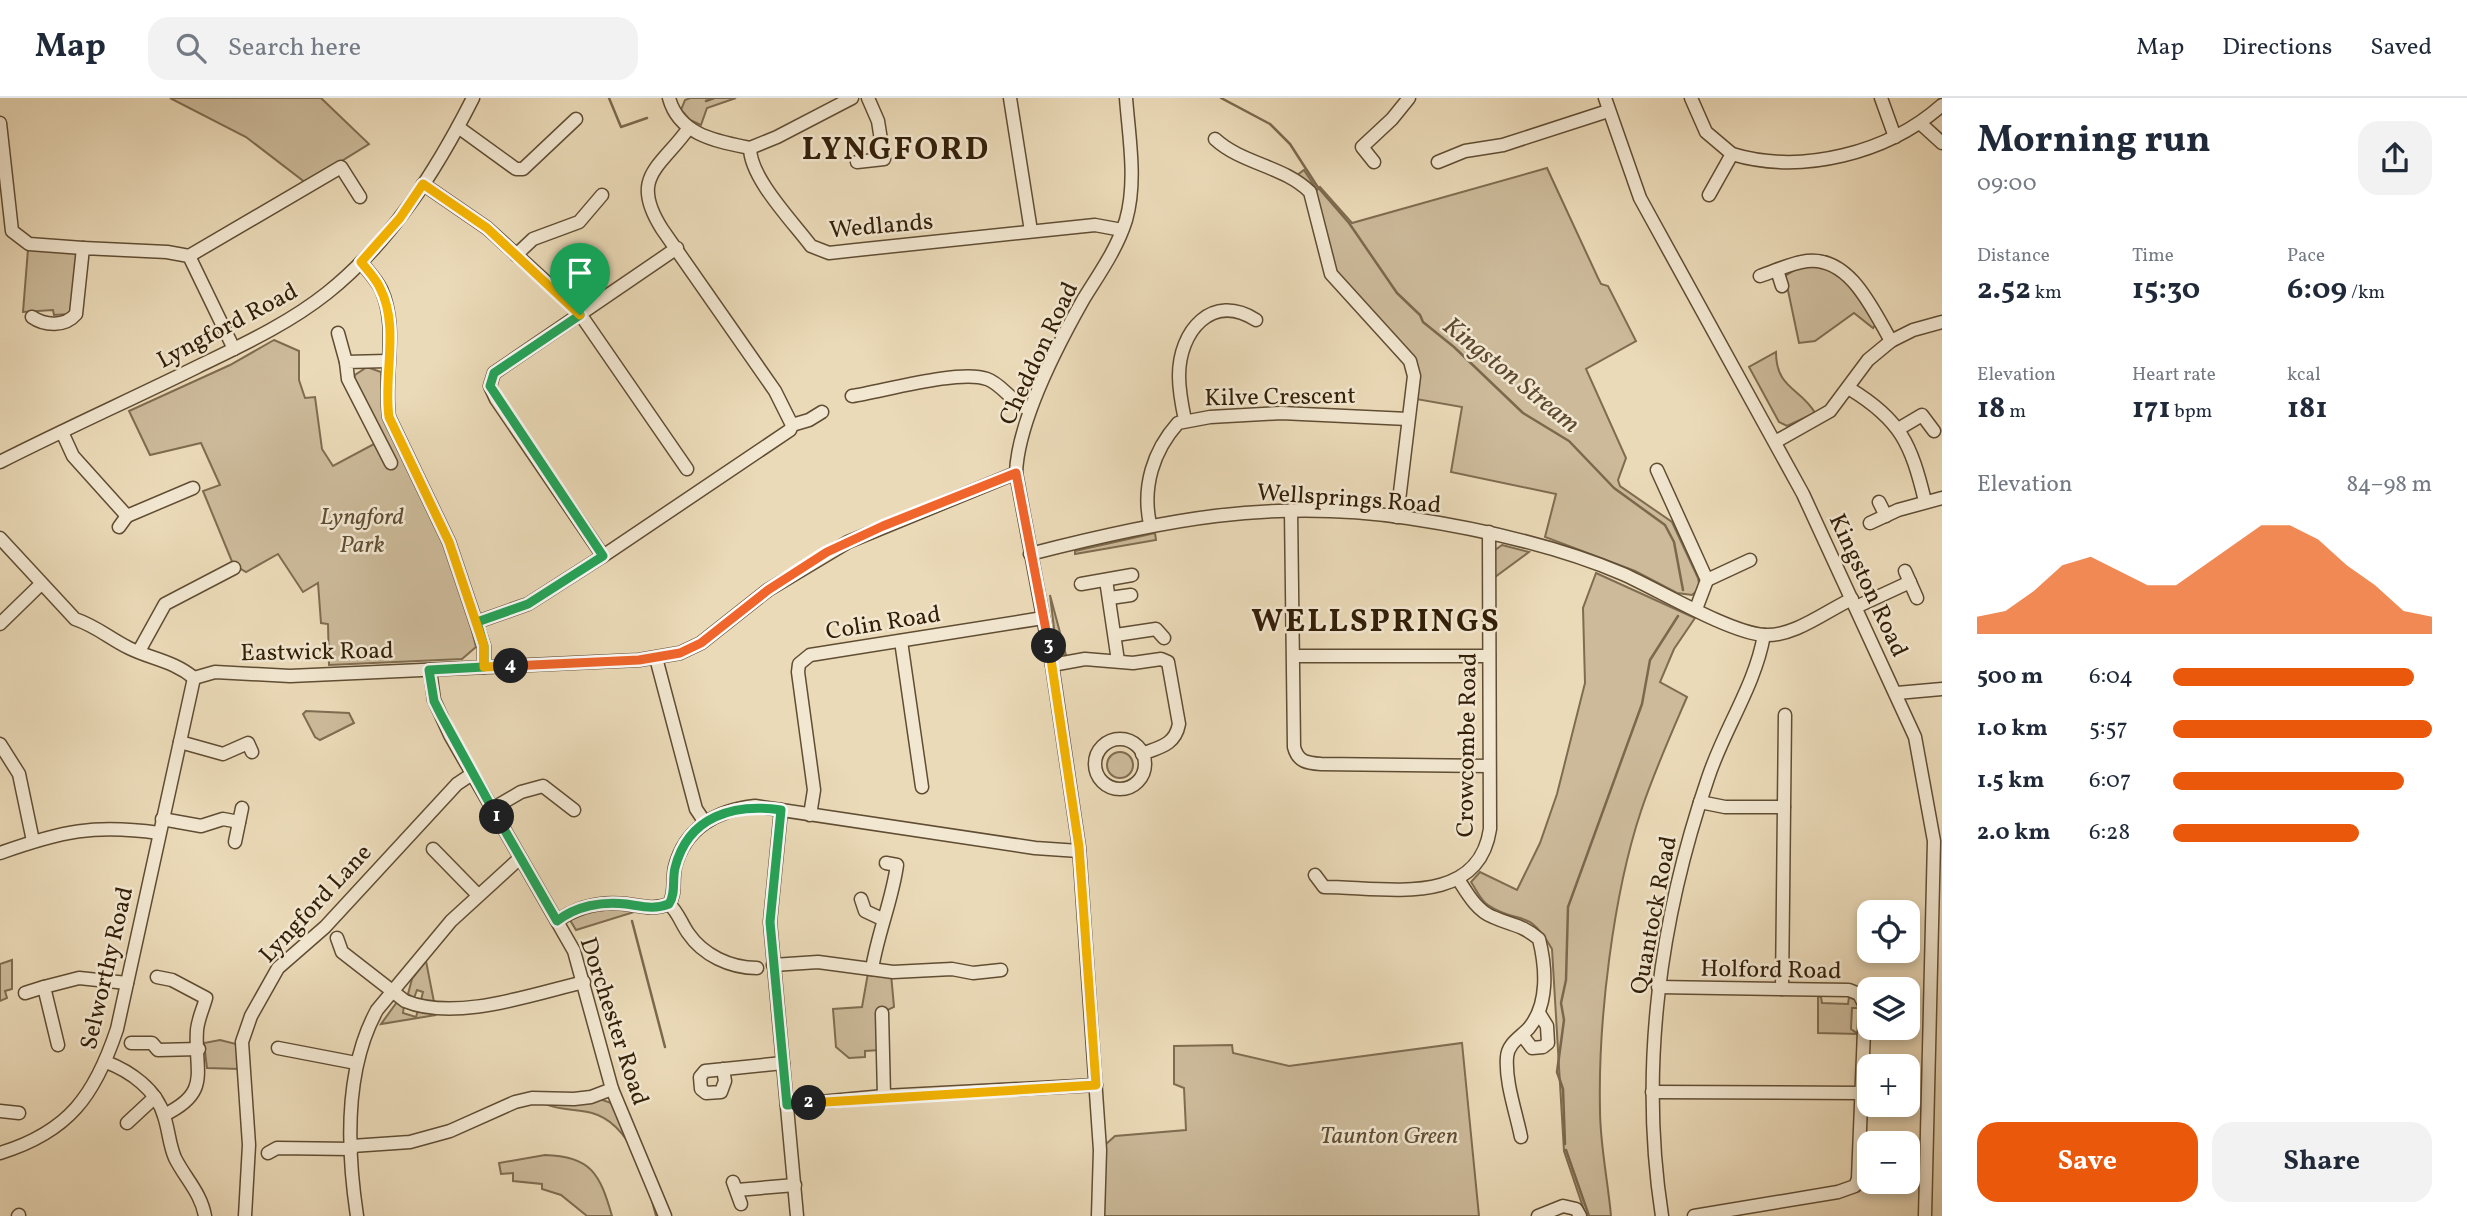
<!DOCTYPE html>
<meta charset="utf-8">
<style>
body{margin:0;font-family:Vollkorn,serif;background:#f2f2f3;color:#1f2937;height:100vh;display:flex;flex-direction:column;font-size:26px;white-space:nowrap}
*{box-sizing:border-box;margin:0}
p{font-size:23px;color:#747a83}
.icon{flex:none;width:38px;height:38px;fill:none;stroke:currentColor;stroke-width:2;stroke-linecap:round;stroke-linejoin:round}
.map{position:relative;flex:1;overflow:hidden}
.panel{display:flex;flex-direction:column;background:#fff;width:525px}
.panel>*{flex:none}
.buttons{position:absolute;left:1857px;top:802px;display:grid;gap:14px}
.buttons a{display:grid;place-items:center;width:63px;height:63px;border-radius:14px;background:#fff;box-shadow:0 4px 10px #0003;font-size:35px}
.pin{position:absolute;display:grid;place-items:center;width:60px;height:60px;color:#fff;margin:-72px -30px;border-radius:50% 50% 50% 0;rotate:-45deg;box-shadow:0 0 7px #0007}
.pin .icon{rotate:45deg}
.km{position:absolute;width:35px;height:35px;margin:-18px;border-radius:50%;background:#222;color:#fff;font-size:19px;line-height:35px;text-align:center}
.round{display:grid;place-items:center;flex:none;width:74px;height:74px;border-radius:21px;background:#f2f2f3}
.overview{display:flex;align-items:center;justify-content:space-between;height:119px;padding:0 35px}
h1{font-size:38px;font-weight:700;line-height:52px}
.metrics{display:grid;grid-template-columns:repeat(3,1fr);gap:10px;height:119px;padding:7px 35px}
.metrics div{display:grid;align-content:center}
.metrics b{font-size:30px;font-weight:700}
.metrics small{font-size:19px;font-weight:400}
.metrics p{font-size:19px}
.chart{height:196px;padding:14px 35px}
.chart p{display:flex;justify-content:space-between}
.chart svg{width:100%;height:126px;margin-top:7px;fill:#ea580c;opacity:.7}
.action{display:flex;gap:14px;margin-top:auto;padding:14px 35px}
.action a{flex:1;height:80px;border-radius:21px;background:#ea580c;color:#fff;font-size:28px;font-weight:700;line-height:80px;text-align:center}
.action a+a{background:#f2f2f3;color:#1f2937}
ul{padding:0 35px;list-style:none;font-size:23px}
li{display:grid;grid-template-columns:112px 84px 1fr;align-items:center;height:52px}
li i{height:18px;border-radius:9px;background:#ea580c}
header{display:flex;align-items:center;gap:42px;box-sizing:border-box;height:98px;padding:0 35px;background:#fff;border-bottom:2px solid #e0e1e3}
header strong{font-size:33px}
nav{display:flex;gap:38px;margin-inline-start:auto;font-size:24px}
.search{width:490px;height:63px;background:#f2f2f3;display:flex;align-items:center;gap:18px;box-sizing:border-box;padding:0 24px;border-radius:21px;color:#747a83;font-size:26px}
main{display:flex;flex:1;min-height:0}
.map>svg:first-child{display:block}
</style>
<header>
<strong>Map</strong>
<div class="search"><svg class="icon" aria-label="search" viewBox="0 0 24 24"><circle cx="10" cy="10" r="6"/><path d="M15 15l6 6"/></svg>Search here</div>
<nav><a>Map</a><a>Directions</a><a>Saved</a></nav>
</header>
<main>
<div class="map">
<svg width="1942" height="1118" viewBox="0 0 1942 1118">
<rect width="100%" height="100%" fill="#ebdab8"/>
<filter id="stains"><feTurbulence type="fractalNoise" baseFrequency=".00286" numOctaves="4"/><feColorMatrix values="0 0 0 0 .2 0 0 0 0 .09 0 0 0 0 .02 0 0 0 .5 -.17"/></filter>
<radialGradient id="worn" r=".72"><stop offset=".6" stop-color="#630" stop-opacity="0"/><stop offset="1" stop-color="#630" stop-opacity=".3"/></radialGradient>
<g fill="#ccba9a" stroke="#7f6c50" stroke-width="2">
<path d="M 170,0 L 321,0 L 369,46 L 306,85 L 246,39 Z"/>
<path d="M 690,0 L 736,0 L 707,10 L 701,27 L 690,22 L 681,12 L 685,2 Z"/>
<path d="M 1547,70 L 1598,180 L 1601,186 L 1608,188 L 1636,243 L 1586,271 L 1626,360 L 1618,382 L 1620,388 L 1672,424 L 1698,480 L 1700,490 L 1692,497 L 1677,495 L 1635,473 L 1545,439 L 1556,396 L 1451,374 L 1462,309 L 1416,301 L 1418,276 L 1339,180 L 1297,77 L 1304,72 L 1317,92 L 1320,89 L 1352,125 Z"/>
<path d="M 28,151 L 77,155 L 70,216 L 54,217 L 53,212 L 23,214 Z"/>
<path d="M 1803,167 L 1826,168 L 1847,184 L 1876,226 L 1873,230 L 1854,215 L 1815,243 L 1799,245 L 1785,178 Z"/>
<path d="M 274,242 L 299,253 L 299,282 L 305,300 L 315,299 L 322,351 L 333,368 L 376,345 L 353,284 L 355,277 L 367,269 L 381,274 L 382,293 C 416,376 455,461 476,549 L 462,561 L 329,567 L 328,526 L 321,525 L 318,485 L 303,494 L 278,456 L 246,474 L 233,466 L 203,393 L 220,387 L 201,345 L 150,357 L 129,313 L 230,267 Z"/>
<path d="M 1776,254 C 1776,291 1801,290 1815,315 L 1787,328 L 1779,324 L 1749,269 Z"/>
<path d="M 1155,435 L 1156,442 L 1075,456 L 1075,453 Z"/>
<path d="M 1502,447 L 1529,454 L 1495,479 L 1495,452 Z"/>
<path d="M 1596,475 L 1695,520 L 1674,551 L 1660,584 L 1687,599 C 1671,636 1654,674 1641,713 C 1613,797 1598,923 1600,1012 C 1600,1047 1608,1083 1611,1118 L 1586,1118 L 1564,1053 L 1552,851 C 1527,808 1520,828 1488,807 C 1481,803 1476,791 1471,784 L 1480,774 L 1517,792 L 1540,745 L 1557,696 L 1585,585 L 1583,510 Z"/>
<path d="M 1050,497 L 1066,557 L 1059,554 L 1056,547 Z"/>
<path d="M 306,613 L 349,615 L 354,625 L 320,642 L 315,639 L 303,616 Z"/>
<circle cx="1120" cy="667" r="13"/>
<path d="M 597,810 L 634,812 L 634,814 L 576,832 L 570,822 L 574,817 Z"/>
<path d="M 12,862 L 12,891 L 5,893 L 7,900 L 0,903 L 0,866 Z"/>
<path d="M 426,863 L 434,904 L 421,902 L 423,894 L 417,892 L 414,900 L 408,896 L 412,881 Z"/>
<path d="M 868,875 L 891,876 L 894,909 L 881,915 L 880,952 L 865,953 L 865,959 L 849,960 L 836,949 L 833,911 L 862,909 Z"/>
<path d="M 1818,898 L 1821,899 L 1822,905 L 1848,906 L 1849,899 L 1856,902 L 1859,910 L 1852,910 L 1851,931 L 1858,936 L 1818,935 Z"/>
<path d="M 397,904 L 404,907 L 403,915 L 416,919 L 418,912 L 436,917 L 381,926 Z"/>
<path d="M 220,942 L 236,946 L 240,971 L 207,970 L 204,945 Z"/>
<path d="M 1462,945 L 1479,1118 L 1104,1118 L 1105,1047 L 1115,1038 L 1186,1032 L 1184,990 L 1174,986 L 1174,948 L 1232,947 L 1233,955 L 1289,968 Z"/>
<path d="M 600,1001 L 611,1005 L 641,1065 L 660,1118 L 656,1118 C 647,1083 632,1026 592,1015 C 577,1011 552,1012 540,1003 L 578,1005 Z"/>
<path d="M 545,1057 C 591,1058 600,1076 612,1118 L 587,1118 L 561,1097 L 542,1091 L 542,1086 L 513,1083 L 513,1075 L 501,1076 L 499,1065 Z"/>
</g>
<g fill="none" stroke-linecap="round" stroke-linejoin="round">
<g stroke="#7b684d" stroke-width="2.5">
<path d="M 609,0 L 621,29 L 647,20"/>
<path d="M 1221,0 L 1270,26 L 1290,46 L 1317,88 L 1349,125 L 1397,195 L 1420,217 L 1423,224 L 1454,249 L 1523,315 L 1569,343 L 1614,390 L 1665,427 L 1674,444 L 1683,492"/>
<path d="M 706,3 L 714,0"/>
<path d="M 632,823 L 665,949"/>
<path d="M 1565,1046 L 1563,991 L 1557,974 L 1564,922 L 1561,905 L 1566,882 L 1568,809 L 1642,606 L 1650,562 L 1678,518"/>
<path d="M 1566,1052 L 1589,1118"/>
</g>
<g stroke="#604d33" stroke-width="15">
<g id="minor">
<path d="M 669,0 C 679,37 716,43 750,50 C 750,80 793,124 811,148 L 829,155 L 856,152 L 1095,127 L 1122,132"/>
<path d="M 1010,0 L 1031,133"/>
<path d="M 1605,0 L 1640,100 L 1803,396 L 1915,639 L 1934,743 L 1925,1118"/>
<path d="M 1691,0 L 1706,34 L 1732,56"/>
<path d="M 1881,0 L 1895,39"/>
<path d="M 0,25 L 12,133 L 29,146 L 83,150"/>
<path d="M 1920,25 L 1942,45"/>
<path d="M 458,29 L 516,71 L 523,71 L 576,21"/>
<path d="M 1215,41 C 1242,66 1284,68 1310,94 L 1331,176 L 1410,263 L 1414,278 L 1397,419"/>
<path d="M 750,50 L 777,39 L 852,0"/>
<path d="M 857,64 L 884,61 L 878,23 L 868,0"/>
<path d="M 1374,64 L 1362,49 L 1392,21 L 1409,0"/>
<path d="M 1438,64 L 1465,53 L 1503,47 L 1608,13"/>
<path d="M 423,86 L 487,130 L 578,213 L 687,371"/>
<path d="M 1709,97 L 1732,56 C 1802,77 1888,55 1942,7"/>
<path d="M 516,157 L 533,141 L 579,124 L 602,97"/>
<path d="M 189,158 L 341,69 L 360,99"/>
<path d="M 361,164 C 368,173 376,181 381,191 C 399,230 383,277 389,319 L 449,444 L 484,548 L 484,569"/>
<path d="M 1777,172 L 1782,188"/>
<path d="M 1760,178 C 1775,173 1791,165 1807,163 C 1850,158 1873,212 1891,243"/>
<path d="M 32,219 C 45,228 65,229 76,216 L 83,150 L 167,154 L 189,158 L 234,251"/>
<path d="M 338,235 L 346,264"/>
<path d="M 387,263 L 346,264 L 348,281 L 391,365"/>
<path d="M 1850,291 C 1901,322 1911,346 1925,403"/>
<path d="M 852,298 C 884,293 960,271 987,281 C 1002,286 1012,305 1030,312"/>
<path d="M 1185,322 C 1182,308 1179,293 1179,278 C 1179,233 1212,194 1256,222"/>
<path d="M 792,327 L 809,322 L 822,314"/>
<path d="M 1900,330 L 1922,317 L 1934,333"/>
<path d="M 62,334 L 73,358 L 127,418 L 193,390"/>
<path d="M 1775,344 L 1830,313 L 1868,262 L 1891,243 L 1913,232 L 1942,224"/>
<path d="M 0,364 C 65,331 132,301 197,269 C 242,247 288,226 327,195 C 391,144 436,73 473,0"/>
<path d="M 1657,372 L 1707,482 L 1696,511"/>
<path d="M 1879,404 L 1886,418"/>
<path d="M 1291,412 L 1294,649 C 1298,664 1307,665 1321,666 L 1489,668"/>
<path d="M 1870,425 L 1898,412 L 1942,400"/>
<path d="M 1150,426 C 1142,389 1153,353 1178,325 L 1210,319 L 1281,315 L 1408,321"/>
<path d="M 119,429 L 127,418"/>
<path d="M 0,440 L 75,521 C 96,528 109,540 129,550 C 151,561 174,563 194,580"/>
<path d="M 1030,456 C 1162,422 1271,400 1408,420 C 1481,431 1555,447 1623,476 C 1659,492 1728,534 1764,537 C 1794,539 1826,513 1852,501"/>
<path d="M 603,458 L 790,332 L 792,327 L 775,293 L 662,131 C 629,79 660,70 688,31"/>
<path d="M 1905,473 L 1917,500"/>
<path d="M 1106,482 L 1118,563"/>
<path d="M 1707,482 L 1750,462"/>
<path d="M 1081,486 L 1132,477"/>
<path d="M 1110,500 L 1131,497"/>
<path d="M 1856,509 L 1910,484"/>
<path d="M 477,524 L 528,506 L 603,458 L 496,301 L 490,288 L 494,275 L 677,150"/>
<path d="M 0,526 L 41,486"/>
<path d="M 1116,537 L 1156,531 L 1164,540"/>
<path d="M 901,543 L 922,689"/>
<path d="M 139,553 L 165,506 L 234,470"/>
<path d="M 1294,558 L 1489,558"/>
<path d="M 656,560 L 696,711 L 704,723"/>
<path d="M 1052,567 L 1085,561 L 1133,565 L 1161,561 L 1168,564 L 1179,626 C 1175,647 1160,649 1142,656"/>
<path d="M 430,572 L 434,602 L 450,637 L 574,853 L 612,991 L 665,1118"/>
<path d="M 194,580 L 215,574 L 290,578 L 639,562 L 680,555 L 701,545 L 768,492 L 848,444 L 1016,375"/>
<path d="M 1897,595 L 1942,591"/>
<circle cx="1120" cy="666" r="25"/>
<path d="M 180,644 L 223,656 L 248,645 L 252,654"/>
<path d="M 0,646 L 19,676 L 33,743"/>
<path d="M 1700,704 L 1725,709 L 1784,709 L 1782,891"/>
<path d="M 1784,709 L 1785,617"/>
<path d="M 492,711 L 521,694 L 543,688 L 574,712"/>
<path d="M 781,712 L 770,824 L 797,1118"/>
<path d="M 810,717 L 814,692 L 798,574 L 799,566 L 810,557 L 1043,520"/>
<path d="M 162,721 L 201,728 L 223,721 L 239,724"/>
<path d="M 235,744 L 242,710"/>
<path d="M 433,751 L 477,796"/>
<path d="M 0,755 C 62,733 94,726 159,735"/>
<path d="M 1315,777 L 1324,789 C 1384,789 1478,811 1490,731 L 1489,434"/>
<path d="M 1458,781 C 1467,795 1477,813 1493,819 C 1513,828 1521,826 1539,841 C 1546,869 1549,906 1529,930 C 1521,939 1508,945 1507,959 C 1505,984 1516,1014 1521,1039"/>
<path d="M 861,801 L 865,813 L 882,821"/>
<path d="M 669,806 C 676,796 672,782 675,769 C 685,730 717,712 755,708 L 1035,750 L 1079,753"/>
<path d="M 669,806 C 678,814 681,825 688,835 C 703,857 730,870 757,870"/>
<path d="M 557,823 C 577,809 601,803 626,806 C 641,808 654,812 669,806"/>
<path d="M 337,840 L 342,854 L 405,903 C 456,924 533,896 584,884"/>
<path d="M 773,867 L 818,864 L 893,874 L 952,871 L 973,875 L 1001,872"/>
<path d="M 872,871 C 878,834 892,803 897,767 L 886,765"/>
<path d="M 157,879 L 172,882 L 206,900 C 203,911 198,921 197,932 C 194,974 212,994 164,1017"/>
<path d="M 1658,889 L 1849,892 L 1859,896 L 1865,908 L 1858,1081 L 1855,1088 L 1838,1094 L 1694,1118"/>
<path d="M 25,895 L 44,889"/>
<path d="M 882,915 L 884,998"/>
<path d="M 1522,937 L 1532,950 L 1543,949 L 1548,945 L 1547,928 L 1539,915"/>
<path d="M 131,945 L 152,945 L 158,952 L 199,951"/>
<path d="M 58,947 L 44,889 L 79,880 L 127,885"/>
<path d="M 278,950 L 356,965"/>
<path d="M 106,964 C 130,973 157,992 164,1018 C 169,1033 169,1046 175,1060 C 185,1080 201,1095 205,1118"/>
<path d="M 723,971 L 725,983 L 721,994 L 706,995 L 701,991 L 700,979 L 705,973 L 783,965"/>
<path d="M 1652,994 L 1862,995"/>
<path d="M 787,1007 L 884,998 L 1096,987"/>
<path d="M 0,1013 L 19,1015"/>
<path d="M 127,1025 L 155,999"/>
<path d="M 352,1048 L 410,1044 L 450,1033 L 515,1004 L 532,1000 L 574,1001 L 591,999 L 612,991"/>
<path d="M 0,1055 C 69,1034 95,997 117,931 L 194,580"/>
<path d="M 268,1055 L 277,1050 L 352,1051"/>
<path d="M 733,1084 L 741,1106"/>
<path d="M 737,1092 L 795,1087"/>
<path d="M 18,1118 L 19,1117"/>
<path d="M 245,1118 L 249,1047 L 242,944 L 251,918 L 278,870 L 325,829 L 457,686 L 472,676"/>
<path d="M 357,1118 C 347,1052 344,972 377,912 L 451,823 L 520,760"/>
<path d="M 1098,1118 L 1100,1052 L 1079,749 L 1052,567 L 1016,375 C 1018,323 1057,248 1083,202 C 1099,176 1117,151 1126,122 C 1137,83 1129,40 1126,0"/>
<path d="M 1538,1118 L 1563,1108 L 1576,1111 L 1580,1118"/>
<path d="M 1662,1118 C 1639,970 1660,820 1708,680 C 1724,631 1755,588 1764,537"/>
</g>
</g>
<use href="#minor" stroke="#f2e7d1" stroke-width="12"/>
</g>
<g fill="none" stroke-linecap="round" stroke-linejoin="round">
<g stroke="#fff" stroke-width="14">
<path id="split-1" d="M 497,719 L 441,617 L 434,603 L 429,572 L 484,569 L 484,548 L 477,524 L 528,506 L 603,458 L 490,288 L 494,275 L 580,217"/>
</g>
<g stroke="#fff" stroke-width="14">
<path id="split-2" d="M 497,719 L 557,823 C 576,808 602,803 626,806 C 641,808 654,812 669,806 C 676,796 672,782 675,770 C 688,718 734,705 781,712 L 770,824 L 787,1007 L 809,1005"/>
</g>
<g stroke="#fff" stroke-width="14">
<path id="split-3" d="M 809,1005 L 1096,987 L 1079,749 L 1049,548"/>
</g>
<g stroke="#fff" stroke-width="14">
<path id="split-4" d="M 511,568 L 639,562 L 680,555 L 701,545 L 768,492 L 827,454 L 883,428 L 1016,375 L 1049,548"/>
</g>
<g stroke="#fff" stroke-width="14">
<path id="split-5" d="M 511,568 L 484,569 L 484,548 L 449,444 L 389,319 C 383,277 400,229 380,190 C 376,181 368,173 361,164 L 400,120 L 423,86 L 487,130 L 580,217"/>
</g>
<use href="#split-1" stroke="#22a559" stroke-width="9"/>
<use href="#split-2" stroke="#22a559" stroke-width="9"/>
<use href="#split-3" stroke="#f5b400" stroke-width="9"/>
<use href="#split-4" stroke="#f0652b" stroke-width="9"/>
<use href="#split-5" stroke="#f5b400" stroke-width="9"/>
</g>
<g text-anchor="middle" stroke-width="5" stroke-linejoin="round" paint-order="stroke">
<g font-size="24" fill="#321e07" stroke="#f2e7d1">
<text transform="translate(881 127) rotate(-5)" y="8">Wedlands</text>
<text transform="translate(227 227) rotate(-28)" y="8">Lyngford Road</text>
<text transform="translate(1038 255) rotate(-65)" y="8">Cheddon Road</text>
<text transform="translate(1280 298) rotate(-1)" y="8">Kilve Crescent</text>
<text transform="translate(1349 400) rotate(4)" y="8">Wellsprings Road</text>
<text transform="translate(1869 487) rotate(65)" y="8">Kingston Road</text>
<text transform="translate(883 524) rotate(-9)" y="8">Colin Road</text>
<text transform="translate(317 553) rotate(-1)" y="8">Eastwick Road</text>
<text transform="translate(1466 647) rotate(-89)" y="8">Crowcombe Road</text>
<text transform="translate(315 805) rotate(-47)" y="8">Lyngford Lane</text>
<text transform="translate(1653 817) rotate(-79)" y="8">Quantock Road</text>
<text transform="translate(106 870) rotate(-77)" y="8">Selworthy Road</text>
<text transform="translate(1771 871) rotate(1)" y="8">Holford Road</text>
<text transform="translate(615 923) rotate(72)" y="8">Dorchester Road</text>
</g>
<g font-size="24" font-style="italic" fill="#604d33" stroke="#f2e7d1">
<text x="362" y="426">Lyngford<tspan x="362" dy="28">Park</tspan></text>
<text x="1389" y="1045">Taunton Green</text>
</g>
<g font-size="26" font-style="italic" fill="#5d4930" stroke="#f2e7d1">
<text transform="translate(1512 276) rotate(39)" y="9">Kingston Stream</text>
</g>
<g font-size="32" font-weight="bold" letter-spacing="2" fill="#321e07" stroke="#f2e7d1">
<text x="896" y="61">LYNGFORD</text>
<text x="1376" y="533">WELLSPRINGS</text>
</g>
</g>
<rect width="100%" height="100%" filter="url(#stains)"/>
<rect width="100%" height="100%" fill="url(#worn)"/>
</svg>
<div class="buttons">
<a><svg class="icon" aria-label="locate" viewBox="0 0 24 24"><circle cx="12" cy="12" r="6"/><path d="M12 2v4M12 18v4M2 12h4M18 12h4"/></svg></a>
<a><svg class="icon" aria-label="layers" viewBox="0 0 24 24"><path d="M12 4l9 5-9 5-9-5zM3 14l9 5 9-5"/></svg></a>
<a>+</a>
<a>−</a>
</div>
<div class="pin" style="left:580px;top:217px;background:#1e9e55"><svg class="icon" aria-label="arrive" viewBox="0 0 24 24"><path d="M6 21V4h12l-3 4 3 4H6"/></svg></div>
<b class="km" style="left:497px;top:719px">1</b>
<b class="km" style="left:809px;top:1005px">2</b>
<b class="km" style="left:1049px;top:548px">3</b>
<b class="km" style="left:511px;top:568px">4</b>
</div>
<section class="panel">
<div class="overview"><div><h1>Morning run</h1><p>09:00</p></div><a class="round"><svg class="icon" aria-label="share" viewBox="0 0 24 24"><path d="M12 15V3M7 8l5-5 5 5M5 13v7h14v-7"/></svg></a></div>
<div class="metrics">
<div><p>Distance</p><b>2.52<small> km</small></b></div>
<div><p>Time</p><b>15:30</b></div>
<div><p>Pace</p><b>6:09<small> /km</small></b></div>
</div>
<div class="metrics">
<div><p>Elevation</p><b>18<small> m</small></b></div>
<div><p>Heart rate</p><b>171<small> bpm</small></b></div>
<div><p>kcal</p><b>181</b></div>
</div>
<div class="chart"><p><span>Elevation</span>84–98 m</p>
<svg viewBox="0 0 160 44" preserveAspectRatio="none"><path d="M0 44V38L10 36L20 29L30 20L40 17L50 22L60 27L70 27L80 20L90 13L100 6L110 6L120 11L130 20L140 27L150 36L160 38V44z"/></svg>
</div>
<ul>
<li><b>500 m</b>6:04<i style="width:93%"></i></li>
<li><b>1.0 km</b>5:57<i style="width:100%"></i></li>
<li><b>1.5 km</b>6:07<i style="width:89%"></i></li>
<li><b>2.0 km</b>6:28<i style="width:72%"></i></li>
</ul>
<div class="action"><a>Save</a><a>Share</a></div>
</section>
</main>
